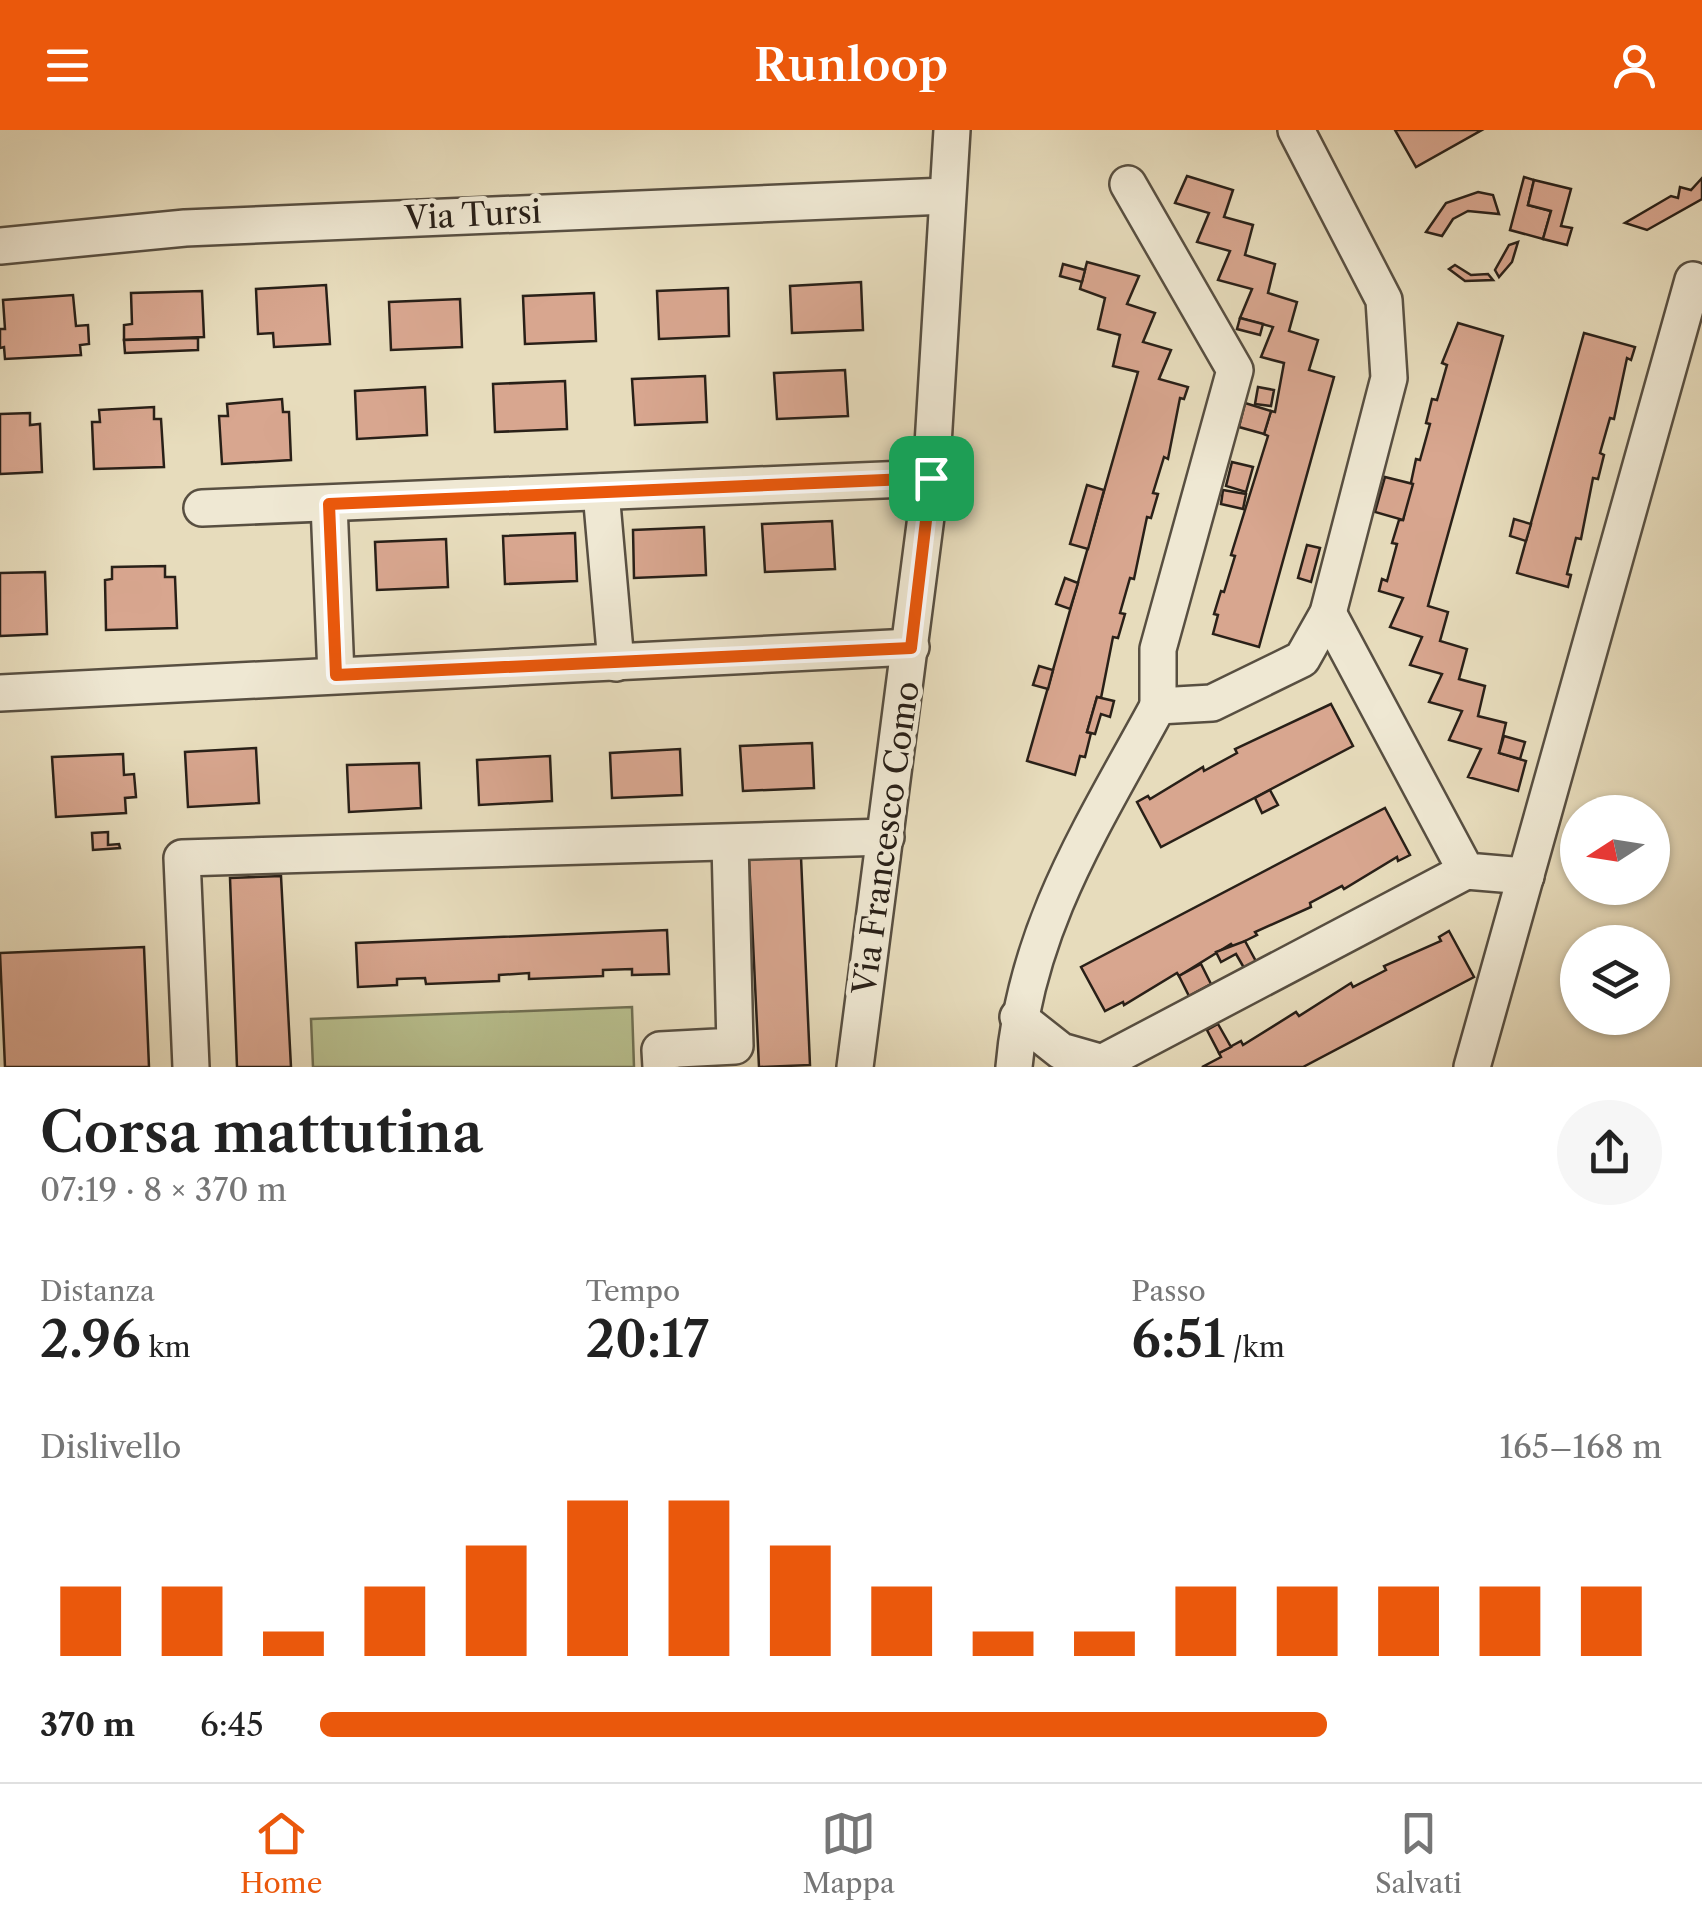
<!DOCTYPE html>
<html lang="it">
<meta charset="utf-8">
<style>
body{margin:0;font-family:"Libre Caslon Text",serif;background:#f6f6f6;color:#222;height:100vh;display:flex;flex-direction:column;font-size:38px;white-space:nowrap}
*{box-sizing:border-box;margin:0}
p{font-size:32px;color:#767676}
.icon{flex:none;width:55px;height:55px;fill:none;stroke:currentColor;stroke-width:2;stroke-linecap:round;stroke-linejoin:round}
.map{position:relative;height:937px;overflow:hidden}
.sheet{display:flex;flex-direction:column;background:#fff;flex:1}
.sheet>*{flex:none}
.needle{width:65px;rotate:258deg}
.fabs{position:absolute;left:1560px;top:665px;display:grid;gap:20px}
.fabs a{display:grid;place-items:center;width:110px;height:110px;border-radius:50%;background:#fff;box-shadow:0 2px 8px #0004;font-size:50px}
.pin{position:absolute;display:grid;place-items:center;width:85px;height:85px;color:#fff;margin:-42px;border-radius:20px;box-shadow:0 5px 15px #0006}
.round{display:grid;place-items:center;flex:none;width:105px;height:105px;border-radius:52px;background:#f6f6f6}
.headline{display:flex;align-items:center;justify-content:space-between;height:170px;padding:0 40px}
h1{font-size:55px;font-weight:600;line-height:75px}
.stats{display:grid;grid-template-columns:repeat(3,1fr);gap:15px;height:170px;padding:10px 40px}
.stats div{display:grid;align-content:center}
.stats b{font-size:50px;font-weight:600}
.stats small{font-size:28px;font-weight:400}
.stats p{font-size:28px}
.chart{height:280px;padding:20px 40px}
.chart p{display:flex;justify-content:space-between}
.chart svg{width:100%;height:180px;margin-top:10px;stroke:#ea580c;stroke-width:6}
ul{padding:0 40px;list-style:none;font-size:32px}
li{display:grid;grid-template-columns:160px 120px 1fr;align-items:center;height:75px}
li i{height:25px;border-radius:12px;background:#ea580c}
header{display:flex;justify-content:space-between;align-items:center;height:130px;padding:0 40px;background:#ea580c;color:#fff;font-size:45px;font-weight:600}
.dock{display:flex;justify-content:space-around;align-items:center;height:140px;border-top:2px solid #e0e0e0;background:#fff;font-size:28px;color:#767676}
.dock a{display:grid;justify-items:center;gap:5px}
.dock .active{color:#ea580c}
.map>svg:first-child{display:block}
</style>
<header><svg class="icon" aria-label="menu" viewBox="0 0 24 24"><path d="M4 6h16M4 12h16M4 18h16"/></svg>Runloop<svg class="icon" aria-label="person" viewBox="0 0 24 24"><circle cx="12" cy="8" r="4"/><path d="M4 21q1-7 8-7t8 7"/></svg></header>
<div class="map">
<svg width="1702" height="937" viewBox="0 0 1702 937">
<rect width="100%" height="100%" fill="#e7dcbc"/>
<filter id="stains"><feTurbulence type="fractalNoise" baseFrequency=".002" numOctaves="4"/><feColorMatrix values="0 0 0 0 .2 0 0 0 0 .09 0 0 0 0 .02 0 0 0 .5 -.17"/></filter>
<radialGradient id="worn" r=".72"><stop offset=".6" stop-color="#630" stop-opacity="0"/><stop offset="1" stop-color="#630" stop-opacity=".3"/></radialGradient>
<path fill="#b8bf8e" stroke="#707053" stroke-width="2.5" d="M 632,877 L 634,937 L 313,937 L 311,889 Z"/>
<g fill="#d8a68f" stroke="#292018" stroke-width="2.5">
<path d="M 1395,0 L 1482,0 L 1416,37 Z"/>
<path d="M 1187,46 L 1233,60 L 1224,87 L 1253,95 L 1245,125 L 1275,134 L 1268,163 L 1297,172 L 1289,201 L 1318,210 L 1309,240 L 1334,247 L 1259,517 L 1213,504 L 1218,485 L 1214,484 L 1221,461 L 1224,462 L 1235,426 L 1231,425 L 1268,306 L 1264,304 L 1271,281 L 1275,282 L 1284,233 L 1261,227 L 1273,197 L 1240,188 L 1252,159 L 1218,150 L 1230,121 L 1197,112 L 1209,83 L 1175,73 Z"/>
<path d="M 1524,47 L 1534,50 L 1528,75 L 1551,81 L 1543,109 L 1510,100 Z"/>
<path d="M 1702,48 L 1702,69 L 1647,100 L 1625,93 L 1671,66 L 1678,68 L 1680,57 L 1691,60 Z"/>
<path d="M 1534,50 L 1571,59 L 1561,96 L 1572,98 L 1567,115 L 1543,109 L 1551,81 L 1528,75 Z"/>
<path d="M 1478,62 L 1493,65 L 1499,84 L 1468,81 L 1453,89 L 1442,106 L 1426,102 L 1446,73 Z"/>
<path d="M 1518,112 L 1512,132 L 1499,147 L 1495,140 L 1509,115 Z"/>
<path d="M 1087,132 L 1139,146 L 1127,174 L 1155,183 L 1143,212 L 1171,220 L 1159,249 L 1188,257 L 1184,269 L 1180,268 L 1168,329 L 1164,327 L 1153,363 L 1158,364 L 1151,388 L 1147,387 L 1134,449 L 1130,448 L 1120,483 L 1125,484 L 1118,508 L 1113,507 L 1101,568 L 1097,567 L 1087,602 L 1091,603 L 1085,627 L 1080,626 L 1075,645 L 1027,631 L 1138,242 L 1113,236 L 1120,205 L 1098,199 L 1105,168 L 1080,159 Z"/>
<path d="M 1063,134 L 1085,140 L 1082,152 L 1060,146 Z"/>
<path d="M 1455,135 L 1471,145 L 1488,144 L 1493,150 L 1465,151 L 1449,139 Z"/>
<path d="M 861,152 L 863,200 L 792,203 L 790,156 Z"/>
<path d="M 326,155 L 330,214 L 274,217 L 273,203 L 258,204 L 256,159 Z"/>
<path d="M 728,158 L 729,206 L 659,209 L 657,161 Z"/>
<path d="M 202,161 L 204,207 L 124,210 L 124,195 L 132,194 L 131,163 Z"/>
<path d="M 594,163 L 596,211 L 525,214 L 523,166 Z"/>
<path d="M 73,165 L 76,196 L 88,195 L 89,214 L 80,215 L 81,225 L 5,229 L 4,217 L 0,218 L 0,199 L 5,199 L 3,170 Z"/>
<path d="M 460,169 L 462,217 L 391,220 L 389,172 Z"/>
<path d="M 1240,188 L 1263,194 L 1260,205 L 1237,199 Z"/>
<path d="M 1458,193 L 1503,206 L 1428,476 L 1448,482 L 1440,511 L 1467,519 L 1459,549 L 1485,556 L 1478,586 L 1506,593 L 1499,623 L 1526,631 L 1518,661 L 1468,647 L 1481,619 L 1449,610 L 1462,581 L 1429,572 L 1442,544 L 1410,535 L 1422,507 L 1390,497 L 1403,468 L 1379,461 L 1382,449 L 1387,451 L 1397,414 L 1392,413 L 1399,390 L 1403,390 L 1416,329 L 1420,330 L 1430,294 L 1426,293 L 1432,269 L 1437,270 L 1447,235 L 1442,233 Z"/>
<path d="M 1584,203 L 1635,217 L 1631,230 L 1627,228 L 1614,289 L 1610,288 L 1600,323 L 1604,325 L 1598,349 L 1593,348 L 1581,409 L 1576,408 L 1567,444 L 1571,445 L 1568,457 L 1517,443 Z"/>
<path d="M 198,208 L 198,220 L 125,223 L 124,210 Z"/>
<path d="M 845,240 L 848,286 L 777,289 L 774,243 Z"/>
<path d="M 705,246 L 707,292 L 635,295 L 632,249 Z"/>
<path d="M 565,251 L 567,299 L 495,302 L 493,254 Z"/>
<path d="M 425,257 L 427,305 L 357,309 L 355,261 Z"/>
<path d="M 1258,257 L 1274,260 L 1271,276 L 1255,274 Z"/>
<path d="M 282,269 L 283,282 L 289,282 L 291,330 L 222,334 L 219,286 L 228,286 L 227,274 Z"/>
<path d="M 1245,273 L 1271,281 L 1264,304 L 1239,297 Z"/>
<path d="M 154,277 L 154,289 L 161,289 L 164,337 L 94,339 L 92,292 L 100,292 L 99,280 Z"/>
<path d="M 30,283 L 30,295 L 40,294 L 42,342 L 0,344 L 0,284 Z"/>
<path d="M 1232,332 L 1253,337 L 1246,362 L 1226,356 Z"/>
<path d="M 1385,347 L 1413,354 L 1403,390 L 1375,382 Z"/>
<path d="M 1087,355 L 1104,360 L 1088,419 L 1070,414 Z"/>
<path d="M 1223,360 L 1246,364 L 1243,379 L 1221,374 Z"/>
<path d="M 1514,389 L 1531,394 L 1526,411 L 1510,406 Z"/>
<path d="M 832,391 L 835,439 L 765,442 L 762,394 Z"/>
<path d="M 704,397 L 706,445 L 634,448 L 633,400 Z"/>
<path d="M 575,403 L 577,451 L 505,454 L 503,406 Z"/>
<path d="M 446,409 L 448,457 L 377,460 L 375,412 Z"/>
<path d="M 1307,415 L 1320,418 L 1311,452 L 1298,448 Z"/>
<path d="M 165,436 L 165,447 L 175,447 L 177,498 L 106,500 L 105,450 L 112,449 L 112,437 Z"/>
<path d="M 45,442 L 47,504 L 0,506 L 0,443 Z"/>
<path d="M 1065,448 L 1078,453 L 1070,479 L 1056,474 Z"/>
<path d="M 1039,536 L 1053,540 L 1048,559 L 1033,555 Z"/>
<path d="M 1097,567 L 1114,571 L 1110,587 L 1101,584 L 1095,604 L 1087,602 Z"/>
<path d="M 1331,574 L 1353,616 L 1161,717 L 1137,672 L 1148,666 L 1150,669 L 1203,637 L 1204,641 L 1237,623 L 1235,619 Z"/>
<path d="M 1504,606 L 1525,612 L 1520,629 L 1499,623 Z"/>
<path d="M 812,613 L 814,658 L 743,661 L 740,616 Z"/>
<path d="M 256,618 L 259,673 L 188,677 L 185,622 Z"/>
<path d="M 680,619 L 682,665 L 612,668 L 610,623 Z"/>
<path d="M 123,624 L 124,645 L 134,644 L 136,667 L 125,668 L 126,683 L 56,687 L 52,627 Z"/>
<path d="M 550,626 L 552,671 L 479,675 L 477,630 Z"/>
<path d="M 419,633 L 421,678 L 349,682 L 347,635 Z"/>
<path d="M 1270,660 L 1278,675 L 1262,683 L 1255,668 Z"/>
<path d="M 1385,678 L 1410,725 L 1398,731 L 1397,727 L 1344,759 L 1342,756 L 1310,773 L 1311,777 L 1255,802 L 1257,805 L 1245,811 L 1234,818 L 1231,814 L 1179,846 L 1177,843 L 1124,875 L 1123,872 L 1105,881 L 1081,837 Z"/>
<path d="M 108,702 L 108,715 L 119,714 L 120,718 L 93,720 L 92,703 Z"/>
<path d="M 801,727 L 810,935 L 759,937 L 749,729 Z"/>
<path d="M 281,746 L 291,937 L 237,937 L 230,748 Z"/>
<path d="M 667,800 L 669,844 L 632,845 L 632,839 L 603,840 L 603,846 L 529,849 L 529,843 L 499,845 L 499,851 L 426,854 L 425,848 L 397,849 L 397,855 L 358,857 L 356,813 Z"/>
<path d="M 1449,801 L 1474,847 L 1303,937 L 1202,937 L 1221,927 L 1219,923 L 1241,911 L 1243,915 L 1296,882 L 1299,886 L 1351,853 L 1353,857 L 1386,840 L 1384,836 L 1441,811 L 1439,807 Z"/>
<path d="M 1245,811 L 1259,837 L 1247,843 L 1236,824 L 1221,832 L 1216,822 Z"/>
<path d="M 144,817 L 149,937 L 5,937 L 0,823 Z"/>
<path d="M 1201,834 L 1211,854 L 1189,866 L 1179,846 Z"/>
<path d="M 1218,894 L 1231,917 L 1219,923 L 1207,900 Z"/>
</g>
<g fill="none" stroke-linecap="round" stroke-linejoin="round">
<g stroke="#584f41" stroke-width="40">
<g id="minor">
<path d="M 1128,54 L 1235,240 L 1158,519 L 1158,576"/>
<path d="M 0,116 L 185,98 L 946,66"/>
<path d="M 601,362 L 616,533"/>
<path d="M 329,374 L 336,545"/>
<path d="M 202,378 L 931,348"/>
<path d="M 1328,483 L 1466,741 L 1526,746"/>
<path d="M 0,563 L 911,517"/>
<path d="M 1018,887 L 1061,921 L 1103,933"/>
<path d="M 191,937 L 182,728 L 886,707"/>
<path d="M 661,937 L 660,920 L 735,916 L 730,713"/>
<path d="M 855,937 L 931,348 L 952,0"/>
<path d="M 1014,937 C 1026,797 1093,696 1158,576 L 1212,573 L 1302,529 L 1328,483 L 1389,248 L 1384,170 L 1296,0"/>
<path d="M 1094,937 L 1466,741"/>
<path d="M 1472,937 L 1693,150"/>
</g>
</g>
<use href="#minor" stroke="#efe8d3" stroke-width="35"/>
</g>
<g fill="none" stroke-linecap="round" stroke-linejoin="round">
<g stroke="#fff" stroke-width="20">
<path id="route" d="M 931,348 L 911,518 L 336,545 L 329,374 Z"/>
</g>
<use href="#route" stroke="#ea580c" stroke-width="12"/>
</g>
<g text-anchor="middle" stroke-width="10" stroke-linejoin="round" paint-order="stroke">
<g font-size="32" fill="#292018" stroke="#efe8d3">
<text transform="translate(473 85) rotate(-3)" y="11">Via Tursi</text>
<text transform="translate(886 708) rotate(-82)" y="11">Via Francesco Como</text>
</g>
</g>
<rect width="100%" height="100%" filter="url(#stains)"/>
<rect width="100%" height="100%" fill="url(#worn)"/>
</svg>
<div class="fabs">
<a><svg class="needle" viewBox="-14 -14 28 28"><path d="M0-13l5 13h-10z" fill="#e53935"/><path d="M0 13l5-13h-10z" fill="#767676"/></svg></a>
<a><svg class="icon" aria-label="layers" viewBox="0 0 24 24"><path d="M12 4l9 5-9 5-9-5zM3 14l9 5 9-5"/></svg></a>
</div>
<div class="pin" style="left:931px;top:348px;background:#1e9e55"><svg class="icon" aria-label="arrive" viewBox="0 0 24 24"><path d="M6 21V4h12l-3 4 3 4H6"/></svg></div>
</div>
<section class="sheet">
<div class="headline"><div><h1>Corsa mattutina</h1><p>07:19 · 8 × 370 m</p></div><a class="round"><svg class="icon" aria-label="share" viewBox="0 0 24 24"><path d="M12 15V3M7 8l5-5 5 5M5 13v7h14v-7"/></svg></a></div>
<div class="stats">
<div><p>Distanza</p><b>2.96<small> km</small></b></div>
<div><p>Tempo</p><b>20:17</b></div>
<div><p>Passo</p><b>6:51<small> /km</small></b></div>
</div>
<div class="chart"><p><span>Dislivello</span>165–168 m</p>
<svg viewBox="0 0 160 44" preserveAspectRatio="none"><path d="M5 44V27M15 44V27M25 44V38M35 44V27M45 44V17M55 44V6M65 44V6M75 44V17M85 44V27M95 44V38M105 44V38M115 44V27M125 44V27M135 44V27M145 44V27M155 44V27"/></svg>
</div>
<ul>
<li><b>370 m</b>6:45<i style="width:75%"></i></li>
</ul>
</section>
<nav class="dock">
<a class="active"><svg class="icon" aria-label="home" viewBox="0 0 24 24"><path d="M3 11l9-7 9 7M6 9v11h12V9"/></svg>Home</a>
<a><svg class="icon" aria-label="map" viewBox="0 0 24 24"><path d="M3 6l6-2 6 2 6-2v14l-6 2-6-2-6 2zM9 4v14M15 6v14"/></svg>Mappa</a>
<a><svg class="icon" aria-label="saved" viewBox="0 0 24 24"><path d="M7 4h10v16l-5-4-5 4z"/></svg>Salvati</a>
</nav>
